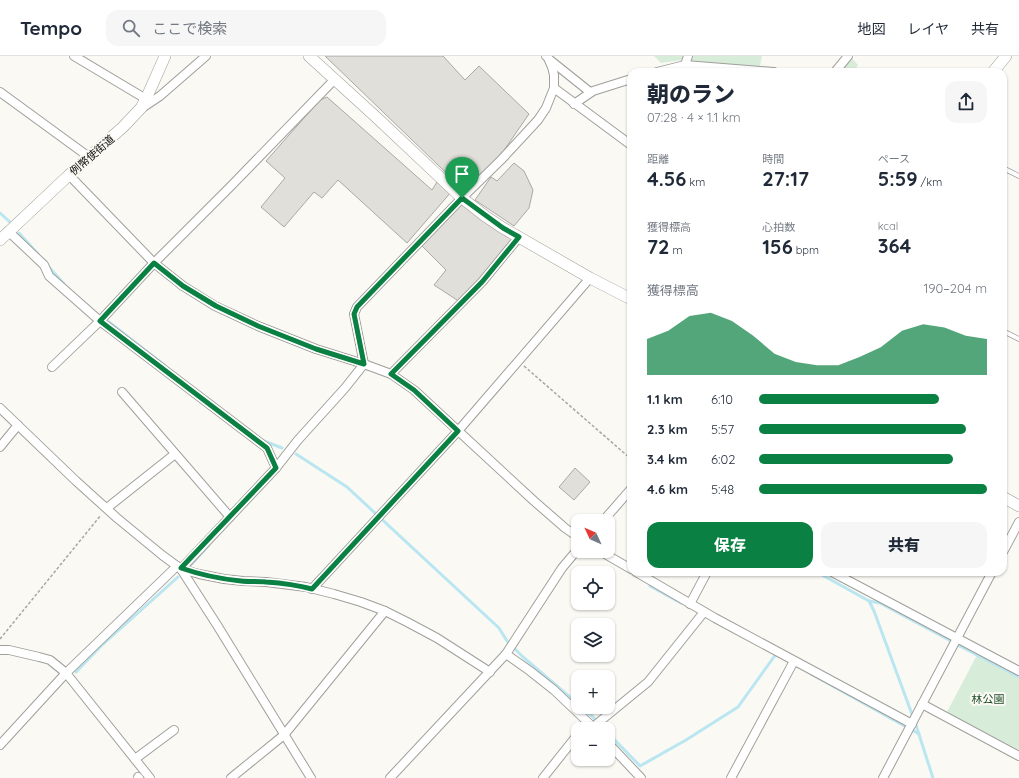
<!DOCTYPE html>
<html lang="ja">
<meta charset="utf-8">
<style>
body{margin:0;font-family:Quicksand,"Noto Sans JP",sans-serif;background:#f6f6f7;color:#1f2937;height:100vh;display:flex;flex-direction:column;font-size:15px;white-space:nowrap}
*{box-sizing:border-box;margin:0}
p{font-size:13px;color:#747a83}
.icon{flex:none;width:22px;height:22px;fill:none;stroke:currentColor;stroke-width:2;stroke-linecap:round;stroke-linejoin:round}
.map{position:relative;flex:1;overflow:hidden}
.side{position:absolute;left:627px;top:12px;width:380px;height:508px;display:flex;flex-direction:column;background:#fff;border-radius:12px;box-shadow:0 1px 3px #0004}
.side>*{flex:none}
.needle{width:26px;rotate:314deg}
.tools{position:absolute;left:571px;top:458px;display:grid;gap:8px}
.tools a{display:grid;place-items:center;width:44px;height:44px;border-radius:8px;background:#fff;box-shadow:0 1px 3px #0004;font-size:20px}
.pin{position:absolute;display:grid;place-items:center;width:34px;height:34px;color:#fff;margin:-41px -17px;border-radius:50% 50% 50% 0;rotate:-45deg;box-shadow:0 0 4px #0007}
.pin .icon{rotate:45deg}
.round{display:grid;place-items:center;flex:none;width:42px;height:42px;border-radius:12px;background:#f6f6f7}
.summary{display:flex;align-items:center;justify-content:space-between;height:68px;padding:0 20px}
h1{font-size:22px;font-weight:800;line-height:30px}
.stats{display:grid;grid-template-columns:repeat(3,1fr);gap:6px;height:68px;padding:4px 20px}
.stats div{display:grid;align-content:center}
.stats b{font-size:20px;font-weight:800}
.stats small{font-size:11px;font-weight:400}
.stats p{font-size:11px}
.chart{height:112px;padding:8px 20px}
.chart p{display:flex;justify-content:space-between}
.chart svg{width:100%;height:72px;margin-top:4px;fill:#0b8043;opacity:.7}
.button{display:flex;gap:8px;margin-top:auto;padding:8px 20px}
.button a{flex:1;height:46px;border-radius:12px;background:#0b8043;color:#fff;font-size:16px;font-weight:800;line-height:46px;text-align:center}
.button a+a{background:#f6f6f7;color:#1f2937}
ul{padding:0 20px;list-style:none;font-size:13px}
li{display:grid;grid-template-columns:64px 48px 1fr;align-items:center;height:30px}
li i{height:10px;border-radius:5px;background:#0b8043}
header{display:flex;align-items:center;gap:24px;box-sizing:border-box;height:56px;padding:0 20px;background:#fff;border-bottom:1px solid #e0e1e3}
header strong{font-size:19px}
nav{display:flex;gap:22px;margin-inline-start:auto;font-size:14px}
.search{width:280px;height:36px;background:#f6f6f7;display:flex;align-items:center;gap:10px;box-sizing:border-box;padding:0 14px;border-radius:12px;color:#747a83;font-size:15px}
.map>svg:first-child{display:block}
</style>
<header>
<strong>Tempo</strong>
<div class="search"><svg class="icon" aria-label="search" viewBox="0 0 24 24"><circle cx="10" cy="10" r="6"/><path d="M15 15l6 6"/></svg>ここで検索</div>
<nav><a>地図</a><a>レイヤ</a><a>共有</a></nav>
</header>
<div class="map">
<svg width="1019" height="722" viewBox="0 0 1019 722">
<rect width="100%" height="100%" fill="#faf9f4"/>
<g fill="#d7edd9">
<path d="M 654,0 L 683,0 L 682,4 L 661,7 Z"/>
<path d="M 688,0 L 762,0 L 760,10 L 764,15 L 747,16 L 657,16 L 685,9 Z"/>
<path d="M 850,0 L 858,9 L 854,16 L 835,16 Z"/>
<path d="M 978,597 L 1019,618 L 1019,694 L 947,656 Z"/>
</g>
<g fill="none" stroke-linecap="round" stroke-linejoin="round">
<g stroke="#b9e6f0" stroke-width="3">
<path d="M 0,157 L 10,166"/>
<path d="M 19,177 L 38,198"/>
<path d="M 48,210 L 64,228"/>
<path d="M 109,266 L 164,309"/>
<path d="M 264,385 L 282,392"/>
<path d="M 296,398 L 347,431 L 499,572 L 507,585 L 523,601 L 578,648"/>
<path d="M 188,512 L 209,489"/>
<path d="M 817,516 L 869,545 L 874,555 L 913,661"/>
<path d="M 650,530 L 681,547"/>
<path d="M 869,545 L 880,547 L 951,585"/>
<path d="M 958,589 L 1019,621"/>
<path d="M 76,616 L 101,590 L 178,521"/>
<path d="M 811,618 L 919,678"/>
<path d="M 581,651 L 591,659 L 604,673"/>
<path d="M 915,666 L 933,722"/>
<path d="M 608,677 L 640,710 L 686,684 L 738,651 L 776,598 L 778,600"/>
</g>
</g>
<g fill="#e0dfda" stroke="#aaa9a5">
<path d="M 325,0 L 443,0 L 465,24 L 479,10 L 529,58 L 500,100 L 466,136 Z"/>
<path d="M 327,41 L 432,134 L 437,126 L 452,135 L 407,187 L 338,124 L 322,142 L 314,136 L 284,171 L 261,151 L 285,122 L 266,105 L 320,44 Z"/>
<path d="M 514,107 L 524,115 L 533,134 L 529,152 L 514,170 L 475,144 L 491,121 L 497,125 Z"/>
<path d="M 462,145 L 514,182 L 460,246 L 434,229 L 446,214 L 419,187 Z"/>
<path d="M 575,412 L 590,426 L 574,444 L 559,431 Z"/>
</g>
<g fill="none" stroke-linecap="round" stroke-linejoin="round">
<g stroke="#a09f9b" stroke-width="5.5">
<g id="lane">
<path d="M 1003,112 L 1019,120"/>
<path d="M 1003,275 L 1019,283"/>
</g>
</g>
<g stroke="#a09f9b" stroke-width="10">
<g id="street">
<path d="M 74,0 L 146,43"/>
<path d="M 550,4 L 590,36"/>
<path d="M 685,9 L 688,0"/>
<path d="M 657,16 L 685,9 L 774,16"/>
<path d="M 835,16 L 848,0"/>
<path d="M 554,32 L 631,89"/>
<path d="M 0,36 L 89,101"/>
<path d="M 574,48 L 593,35 L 631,23"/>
<path d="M 142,52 L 160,40 L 206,0"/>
<path d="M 69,119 L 154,207 L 183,230 L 215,250 L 258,270 L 316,293 L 364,308 L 391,318 L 414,334 L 534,445 L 565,472 L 578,481"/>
<path d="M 8,175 L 44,209 L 49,220 L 100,265 L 267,392 L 276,412"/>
<path d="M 364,308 L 354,258 L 357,251 L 462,142 L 501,104 L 538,64 L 546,52 L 554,32 L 554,19 L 552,11 L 548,2 L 546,0"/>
<path d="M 52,311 L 100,265 L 154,207 L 231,130 L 335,23"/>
<path d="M 391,318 L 482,226 L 519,181"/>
<path d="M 122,336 L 230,461"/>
<path d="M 0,352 L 76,425 L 117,462 L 162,499 L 181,513 L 199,518 L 224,523 L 243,525 L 266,526 L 306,531 L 334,538 L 361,546 L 385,555 L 407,566 L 437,582 L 490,616"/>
<path d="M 0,391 L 18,369"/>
<path d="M 107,452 L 175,398"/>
<path d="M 603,465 L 631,433"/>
<path d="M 600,495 L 631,513"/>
<path d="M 1003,496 L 1019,466"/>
<path d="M 181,513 L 276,412 L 298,384 L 345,332 L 364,308"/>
<path d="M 181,513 L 217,569 L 311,722"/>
<path d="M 636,516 L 715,562 L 912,668"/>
<path d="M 832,516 L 1019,615"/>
<path d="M 312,533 L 458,375 L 590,222"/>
<path d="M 690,548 L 707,516"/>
<path d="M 0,594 L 9,594 L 39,601 L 50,604 L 66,617 L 150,722"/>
<path d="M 506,598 L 530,615 L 554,634 L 595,673"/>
<path d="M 922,648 L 1019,700"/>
<path d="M 593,671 L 648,626 L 704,556"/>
<path d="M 608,687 L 641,722"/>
<path d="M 0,689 L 66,617 L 177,510"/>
<path d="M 135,703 L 174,674"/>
<path d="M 138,721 L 139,722"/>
<path d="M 231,722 L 284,679 L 385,555"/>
<path d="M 390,722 L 506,598 L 562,512 L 578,493"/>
<path d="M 543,722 L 578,678"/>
<path d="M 731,722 L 794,605"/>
<path d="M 883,722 L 992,516"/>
</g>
</g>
<g stroke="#a09f9b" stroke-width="12">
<g id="secondary">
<path d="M 309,0 L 376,61 L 462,142 L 485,160 L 503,172 L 590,222 L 631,243"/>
<path d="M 993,16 L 1006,0"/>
<path d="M 0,184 L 69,119 L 123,71 L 141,52 L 146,43 L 165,0"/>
<path d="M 1003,441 L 1019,450"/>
</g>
</g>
<g stroke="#a6a6a2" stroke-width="1.5" stroke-dasharray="3 2" stroke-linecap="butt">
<path d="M 524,310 L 631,403"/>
<path d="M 0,583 L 101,459"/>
</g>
<use href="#lane" stroke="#fff" stroke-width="4"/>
<use href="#street" stroke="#fff" stroke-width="8"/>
<use href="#secondary" stroke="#fff" stroke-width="11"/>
</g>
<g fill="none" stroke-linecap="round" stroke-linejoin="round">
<g stroke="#fff" stroke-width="8">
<path id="route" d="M 462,142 L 503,172 L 519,181 L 482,226 L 391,318 L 414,334 L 458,375 L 312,533 C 297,529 281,527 266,526 C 258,525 250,526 241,525 C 221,523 201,519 181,512 L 276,412 L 267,392 L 100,265 L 154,207 L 183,230 L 216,250 L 258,270 L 316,293 L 364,308 L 354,258 L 357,251 Z"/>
</g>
<use href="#route" stroke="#0b8043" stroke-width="5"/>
</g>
<g text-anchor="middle" stroke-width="4" stroke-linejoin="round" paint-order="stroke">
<g font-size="11" fill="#0c0c0a" stroke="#faf9f4">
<text transform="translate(92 99) rotate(-41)" y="4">例幣使街道</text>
</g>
<g font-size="11" fill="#1e4b27" stroke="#faf9f4">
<text x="988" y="647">林公園</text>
</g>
</g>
</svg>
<div class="tools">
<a><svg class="needle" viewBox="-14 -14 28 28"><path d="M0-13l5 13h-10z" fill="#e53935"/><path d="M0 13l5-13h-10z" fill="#747a83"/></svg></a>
<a><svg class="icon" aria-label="locate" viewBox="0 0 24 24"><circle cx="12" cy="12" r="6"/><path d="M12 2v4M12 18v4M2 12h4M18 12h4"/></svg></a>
<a><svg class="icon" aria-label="layers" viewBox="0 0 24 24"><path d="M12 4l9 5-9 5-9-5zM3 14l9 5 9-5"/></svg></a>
<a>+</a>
<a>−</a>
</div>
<div class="pin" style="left:462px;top:142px;background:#1e9e55"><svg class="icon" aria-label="arrive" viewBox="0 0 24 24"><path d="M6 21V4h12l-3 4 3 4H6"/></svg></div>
<section class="side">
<div class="summary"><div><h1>朝のラン</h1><p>07:28 · 4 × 1.1 km</p></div><a class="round"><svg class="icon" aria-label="share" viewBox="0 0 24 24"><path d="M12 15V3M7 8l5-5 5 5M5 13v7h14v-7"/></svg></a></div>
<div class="stats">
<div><p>距離</p><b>4.56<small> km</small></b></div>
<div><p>時間</p><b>27:17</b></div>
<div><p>ペース</p><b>5:59<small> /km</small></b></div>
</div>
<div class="stats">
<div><p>獲得標高</p><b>72<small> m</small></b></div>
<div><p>心拍数</p><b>156<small> bpm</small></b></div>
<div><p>kcal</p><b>364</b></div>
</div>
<div class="chart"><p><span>獲得標高</span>190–204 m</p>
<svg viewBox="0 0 160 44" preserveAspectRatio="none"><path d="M0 44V22L10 17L20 8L30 6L40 11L50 20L60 31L70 36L80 38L90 38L100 33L110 27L120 17L130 13L140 15L150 20L160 22V44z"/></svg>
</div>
<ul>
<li><b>1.1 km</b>6:10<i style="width:79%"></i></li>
<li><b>2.3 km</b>5:57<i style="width:91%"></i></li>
<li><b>3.4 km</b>6:02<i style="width:85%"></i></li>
<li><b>4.6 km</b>5:48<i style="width:100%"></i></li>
</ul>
<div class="button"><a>保存</a><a>共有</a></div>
</section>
</div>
